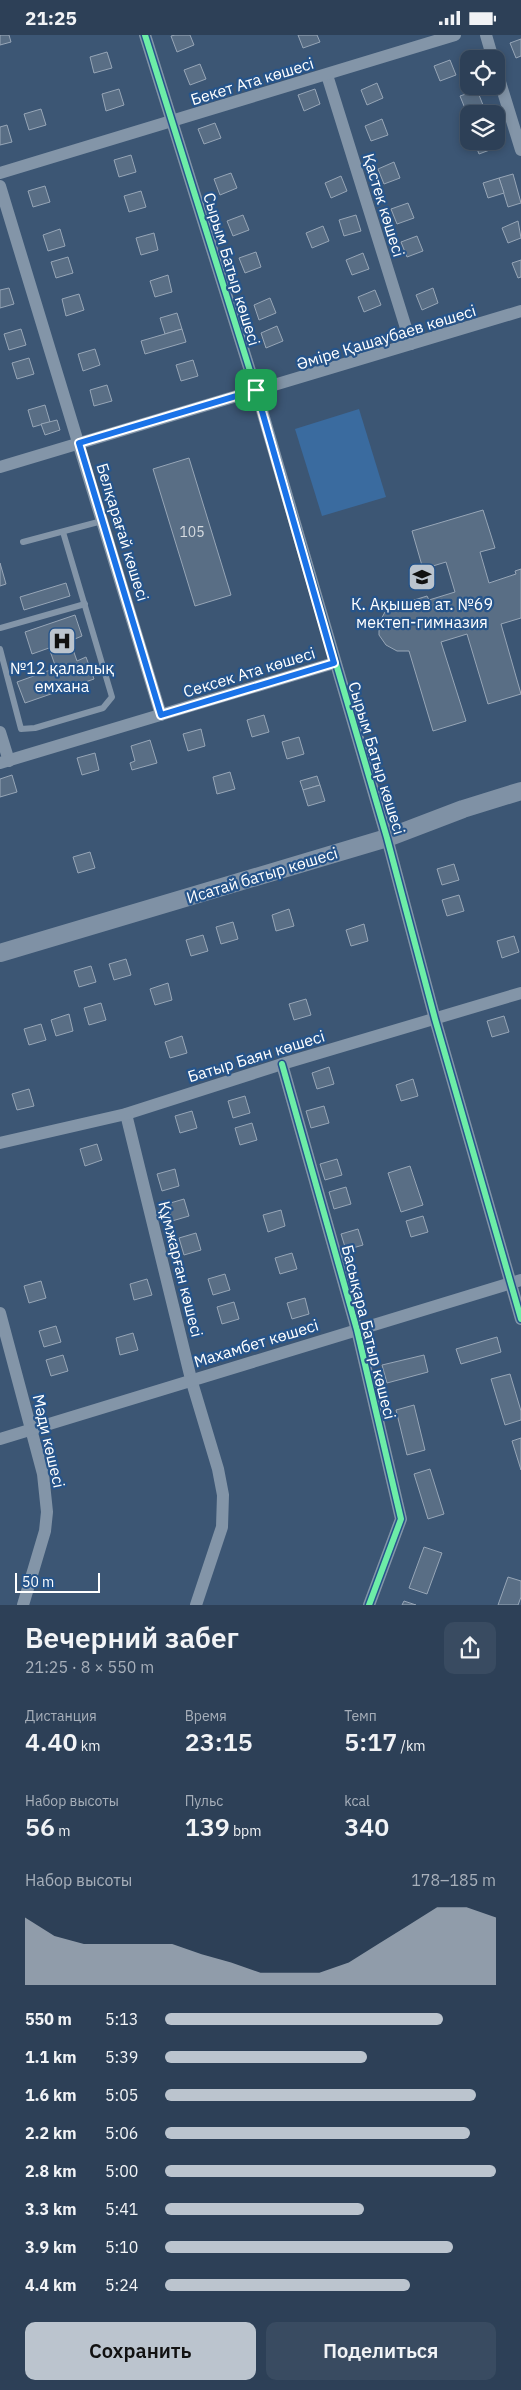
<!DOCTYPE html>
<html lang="ru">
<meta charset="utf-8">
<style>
body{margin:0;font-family:"IBM Plex Sans",sans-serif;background:#394b61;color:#f1f3f6;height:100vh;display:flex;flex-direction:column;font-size:19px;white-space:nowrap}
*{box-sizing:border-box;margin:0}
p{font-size:16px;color:#a7afba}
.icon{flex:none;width:28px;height:28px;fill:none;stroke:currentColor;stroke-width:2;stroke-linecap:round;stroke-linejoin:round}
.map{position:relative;height:1570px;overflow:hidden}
.drawer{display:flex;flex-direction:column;background:#2d4057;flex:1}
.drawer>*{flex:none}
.buttons{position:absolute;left:460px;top:15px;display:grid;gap:10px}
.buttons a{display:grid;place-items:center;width:45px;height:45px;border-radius:10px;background:#2d4057;box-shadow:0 2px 8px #0003,0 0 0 1px #48596d;font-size:25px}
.scale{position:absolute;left:15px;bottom:12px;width:85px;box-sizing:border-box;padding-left:5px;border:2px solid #fff;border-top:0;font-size:14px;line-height:18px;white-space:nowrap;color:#fff;-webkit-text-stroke:4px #26548a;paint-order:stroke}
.pin{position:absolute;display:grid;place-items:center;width:42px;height:42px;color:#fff;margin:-21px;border-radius:10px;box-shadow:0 2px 8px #0006}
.round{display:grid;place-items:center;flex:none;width:52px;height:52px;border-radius:10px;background:#394b61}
.head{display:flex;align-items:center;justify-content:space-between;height:85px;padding:0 25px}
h1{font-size:28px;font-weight:600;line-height:38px}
.stats{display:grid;grid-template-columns:repeat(3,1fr);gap:8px;height:85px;padding:5px 25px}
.stats div{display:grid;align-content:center}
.stats b{font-size:25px;font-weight:600}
.stats small{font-size:14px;font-weight:400}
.stats p{font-size:14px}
.chart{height:140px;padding:10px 25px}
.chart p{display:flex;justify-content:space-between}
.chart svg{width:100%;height:90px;margin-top:5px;fill:#bbc4ce;opacity:.7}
.action{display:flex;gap:10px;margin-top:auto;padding:10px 25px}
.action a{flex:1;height:58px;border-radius:10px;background:#bbc4ce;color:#111;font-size:20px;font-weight:600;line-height:58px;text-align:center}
.action a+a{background:#394b61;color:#f1f3f6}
ul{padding:0 25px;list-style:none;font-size:16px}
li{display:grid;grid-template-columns:80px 60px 1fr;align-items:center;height:38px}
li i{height:12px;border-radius:6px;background:#bbc4ce}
.status{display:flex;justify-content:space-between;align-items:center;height:35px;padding:0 25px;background:#2d4057;direction:ltr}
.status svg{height:14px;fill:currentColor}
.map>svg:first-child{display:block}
</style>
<div class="status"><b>21:25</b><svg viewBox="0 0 49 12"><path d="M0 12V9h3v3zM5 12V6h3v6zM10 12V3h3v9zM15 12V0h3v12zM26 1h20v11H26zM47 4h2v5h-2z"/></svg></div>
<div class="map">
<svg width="521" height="1570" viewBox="0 0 521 1570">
<rect width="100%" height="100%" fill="#3c5674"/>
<path fill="#3a6b9f" d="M 359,374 L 386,462 L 322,481 L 295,394 Z"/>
<g fill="#596e85" stroke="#97a6b7">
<path d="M 0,0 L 9,0 L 11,7 L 0,10 Z"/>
<path d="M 175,0 L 190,0 L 194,10 L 177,17 L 171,1 Z"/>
<path d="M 298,0 L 317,0 L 320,7 L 303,13 Z"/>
<path d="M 521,4 L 521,21 L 516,23 L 510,8 Z"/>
<path d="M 107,17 L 112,33 L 94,38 L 90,22 Z"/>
<path d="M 450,25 L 456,40 L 440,46 L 434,31 Z"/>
<path d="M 200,29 L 206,44 L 190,50 L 184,35 Z"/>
<path d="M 377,48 L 383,63 L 367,70 L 361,55 Z"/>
<path d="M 119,54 L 124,70 L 106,76 L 102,59 Z"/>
<path d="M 315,54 L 320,69 L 304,76 L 298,60 Z"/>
<path d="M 477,55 L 483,70 L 466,76 L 460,61 Z"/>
<path d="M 41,74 L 46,90 L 29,95 L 24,79 Z"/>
<path d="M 382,84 L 388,100 L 371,106 L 365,91 Z"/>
<path d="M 215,88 L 221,103 L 204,109 L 198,94 Z"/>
<path d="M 7,90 L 12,107 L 0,110 L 0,92 Z"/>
<path d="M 474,106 L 493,106 L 495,113 L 479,119 Z"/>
<path d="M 131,120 L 136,137 L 119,142 L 114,125 Z"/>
<path d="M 394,127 L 400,143 L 384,149 L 378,134 Z"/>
<path d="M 231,138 L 237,153 L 220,160 L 214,144 Z"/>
<path d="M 513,139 L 521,168 L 508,172 L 499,143 Z"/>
<path d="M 341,141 L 347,156 L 331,163 L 325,148 Z"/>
<path d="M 499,143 L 504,158 L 488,163 L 483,148 Z"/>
<path d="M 45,151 L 50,167 L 33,172 L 28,156 Z"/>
<path d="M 141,156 L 146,172 L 129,177 L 124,161 Z"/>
<path d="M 408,168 L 414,183 L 397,189 L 391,174 Z"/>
<path d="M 243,180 L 249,195 L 233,201 L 227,186 Z"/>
<path d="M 356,180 L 361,196 L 344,201 L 339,185 Z"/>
<path d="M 518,186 L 521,203 L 508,208 L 502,193 Z"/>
<path d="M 323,191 L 329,206 L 312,213 L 306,198 Z"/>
<path d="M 60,194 L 65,211 L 48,216 L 43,200 Z"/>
<path d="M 154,198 L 158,215 L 141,220 L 136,203 Z"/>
<path d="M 417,201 L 423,216 L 407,222 L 401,207 Z"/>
<path d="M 256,217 L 261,232 L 245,238 L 239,223 Z"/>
<path d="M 363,218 L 369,234 L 352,240 L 346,225 Z"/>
<path d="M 68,222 L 73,238 L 56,243 L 51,227 Z"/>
<path d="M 521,225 L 521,242 L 518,243 L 512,228 Z"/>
<path d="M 168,240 L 172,257 L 155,262 L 150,246 Z"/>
<path d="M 9,253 L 14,269 L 0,273 L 0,255 Z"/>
<path d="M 433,253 L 438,268 L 422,275 L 416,260 Z"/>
<path d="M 375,255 L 381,270 L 364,277 L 358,262 Z"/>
<path d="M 79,259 L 84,275 L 66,281 L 62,264 Z"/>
<path d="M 270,263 L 276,278 L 259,285 L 254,270 Z"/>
<path d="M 177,278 L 182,294 L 165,299 L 160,283 Z"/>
<path d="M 277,291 L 283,306 L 266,313 L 261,298 Z"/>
<path d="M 21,294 L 26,310 L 9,315 L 4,299 Z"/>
<path d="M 182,294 L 186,307 L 145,319 L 141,306 Z"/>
<path d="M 95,314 L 100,330 L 83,336 L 78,319 Z"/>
<path d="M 29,323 L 34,339 L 17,344 L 12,328 Z"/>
<path d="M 193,325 L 198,341 L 181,346 L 176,330 Z"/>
<path d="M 107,350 L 112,366 L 94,371 L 90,355 Z"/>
<path d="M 45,370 L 50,387 L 33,392 L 28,375 Z"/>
<path d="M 57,385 L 60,395 L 45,400 L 41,389 Z"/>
<path d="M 189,423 L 231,560 L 195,571 L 153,434 Z"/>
<path d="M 483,475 L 495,513 L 480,517 L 489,548 L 516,539 L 515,536 L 521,534 L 521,583 L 501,589 L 521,659 L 488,669 L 467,599 L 441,607 L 466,686 L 433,696 L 409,616 L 397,616 L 386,610 L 379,600 L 379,588 L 385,577 L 395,571 L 427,561 L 429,565 L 455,557 L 446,527 L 423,534 L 412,496 Z"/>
<path d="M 0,528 L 6,549 L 0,551 Z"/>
<path d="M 66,548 L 70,561 L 24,575 L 20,562 Z"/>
<path d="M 75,580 L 82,601 L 70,606 L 77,626 L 86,622 L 94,644 L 25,668 L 17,647 L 56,633 L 49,613 L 32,619 L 25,597 Z"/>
<path d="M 264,680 L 269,697 L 252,702 L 247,685 Z"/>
<path d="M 201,694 L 205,711 L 188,716 L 183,699 Z"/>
<path d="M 299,702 L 304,719 L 287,724 L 282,707 Z"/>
<path d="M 150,705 L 157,728 L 132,735 L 130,728 L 135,726 L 131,711 Z"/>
<path d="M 95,718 L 99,735 L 82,740 L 77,723 Z"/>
<path d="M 230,737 L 235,754 L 217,759 L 213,742 Z"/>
<path d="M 12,740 L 17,757 L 0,762 L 0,744 Z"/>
<path d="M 317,741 L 320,750 L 303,755 L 300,746 Z"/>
<path d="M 320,750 L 325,766 L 308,771 L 303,755 Z"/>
<path d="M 90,817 L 95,833 L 78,838 L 73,822 Z"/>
<path d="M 454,829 L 459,845 L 442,850 L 437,834 Z"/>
<path d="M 459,860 L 464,876 L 447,881 L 442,865 Z"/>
<path d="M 289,874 L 294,891 L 276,896 L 272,880 Z"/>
<path d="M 233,887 L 238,904 L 221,909 L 216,892 Z"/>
<path d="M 364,889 L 368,906 L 351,911 L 346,895 Z"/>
<path d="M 203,900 L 208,916 L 191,921 L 186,905 Z"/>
<path d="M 514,901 L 519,917 L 502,923 L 497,906 Z"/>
<path d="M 126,924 L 131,940 L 114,945 L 109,929 Z"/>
<path d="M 91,931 L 96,947 L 79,952 L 74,936 Z"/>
<path d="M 168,948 L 172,965 L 155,970 L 150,954 Z"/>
<path d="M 306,964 L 311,980 L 294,985 L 289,969 Z"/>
<path d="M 101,968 L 106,985 L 89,990 L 84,973 Z"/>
<path d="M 69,979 L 73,996 L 56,1001 L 51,985 Z"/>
<path d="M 504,981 L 509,997 L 492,1002 L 487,986 Z"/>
<path d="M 41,989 L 46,1005 L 29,1010 L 24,994 Z"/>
<path d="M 182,1001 L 187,1018 L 170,1023 L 165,1007 Z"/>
<path d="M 329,1032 L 334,1049 L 317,1054 L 312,1038 Z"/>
<path d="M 413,1044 L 418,1061 L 401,1066 L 396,1050 Z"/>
<path d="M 29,1054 L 34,1071 L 17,1075 L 12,1059 Z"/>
<path d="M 245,1061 L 250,1078 L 233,1083 L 228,1066 Z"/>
<path d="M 324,1071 L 329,1088 L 311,1093 L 306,1076 Z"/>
<path d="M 192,1076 L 197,1093 L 180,1098 L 175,1081 Z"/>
<path d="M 252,1088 L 257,1105 L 240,1110 L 235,1093 Z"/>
<path d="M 97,1109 L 102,1125 L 85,1131 L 80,1114 Z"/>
<path d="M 337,1124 L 342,1140 L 325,1145 L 320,1129 Z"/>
<path d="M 410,1131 L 423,1170 L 401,1177 L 388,1138 Z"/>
<path d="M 175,1134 L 179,1151 L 162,1156 L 157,1139 Z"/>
<path d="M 346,1152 L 351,1169 L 334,1174 L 329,1157 Z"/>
<path d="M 184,1164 L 189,1181 L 172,1186 L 167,1169 Z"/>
<path d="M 281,1175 L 285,1191 L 268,1197 L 263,1180 Z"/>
<path d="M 423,1181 L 428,1197 L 411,1202 L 406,1186 Z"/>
<path d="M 358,1194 L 363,1210 L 346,1215 L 341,1199 Z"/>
<path d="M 196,1198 L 201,1215 L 184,1220 L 179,1203 Z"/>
<path d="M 292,1218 L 297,1234 L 280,1239 L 275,1223 Z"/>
<path d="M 225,1239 L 230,1255 L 213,1260 L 208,1244 Z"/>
<path d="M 147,1244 L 152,1260 L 134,1265 L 130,1249 Z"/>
<path d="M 41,1246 L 46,1263 L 29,1268 L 24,1251 Z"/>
<path d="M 305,1263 L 309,1279 L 292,1284 L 287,1268 Z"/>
<path d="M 234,1267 L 239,1284 L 222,1289 L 217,1272 Z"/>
<path d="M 56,1291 L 61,1307 L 44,1312 L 39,1296 Z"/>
<path d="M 133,1298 L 138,1315 L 120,1320 L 116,1303 Z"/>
<path d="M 497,1302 L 501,1317 L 461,1329 L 456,1314 Z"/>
<path d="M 63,1320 L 68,1336 L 51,1341 L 46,1325 Z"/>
<path d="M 424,1320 L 428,1337 L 387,1348 L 382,1330 Z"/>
<path d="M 510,1339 L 521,1376 L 521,1385 L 505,1390 L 491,1344 Z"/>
<path d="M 414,1370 L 425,1415 L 407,1420 L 396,1375 Z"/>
<path d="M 521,1403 L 521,1435 L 512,1406 Z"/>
<path d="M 430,1434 L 444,1479 L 428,1484 L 414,1439 Z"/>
<path d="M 424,1512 L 442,1518 L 427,1559 L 409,1553 Z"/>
<path d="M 508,1542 L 521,1546 L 521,1562 L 518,1570 L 498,1570 Z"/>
<path d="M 404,1566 L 416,1570 L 402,1570 Z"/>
</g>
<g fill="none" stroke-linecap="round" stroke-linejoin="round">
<g stroke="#8395a8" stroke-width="6">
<path d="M 23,507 L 102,486"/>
<path d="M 0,593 L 85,569"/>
<path d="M 0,614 L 21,694 L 35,693 L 103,673 L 112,662 L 63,497"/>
</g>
<g stroke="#8395a8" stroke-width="12">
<path d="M 145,0 L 256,355 L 387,803 L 435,984 L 521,1284"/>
<path d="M 486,0 L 493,24"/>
<path d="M 496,34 L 521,115"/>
<path d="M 327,40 L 411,309"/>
<path d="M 0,138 L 455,0"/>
<path d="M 0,151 L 161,680"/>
<path d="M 0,432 L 521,276"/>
<path d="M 0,697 L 9,726"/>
<path d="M 0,728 L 334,628"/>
<path d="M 282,1029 L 357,1295 L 401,1484 L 369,1570"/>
<path d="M 126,1079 L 191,1344 L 218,1434 L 223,1460 L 222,1492 L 196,1570"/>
<path d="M 0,1108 L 126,1079 L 282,1029 L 521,958"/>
<path d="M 0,1278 L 43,1439 L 47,1477 L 45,1496 L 23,1570"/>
<path d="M 0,1404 L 521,1245"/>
</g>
<path stroke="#7f91a5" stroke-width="18" d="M 0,918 L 387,803 L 463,774 L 521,756"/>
<g stroke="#26548a" stroke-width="9">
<g id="cycleway">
<path d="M 145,0 L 256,355 L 387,803 L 435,984 L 521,1284"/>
<path d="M 282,1029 L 357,1295 L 401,1484 L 369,1570"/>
</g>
</g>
<use href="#cycleway" stroke="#6deda7" stroke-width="6"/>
</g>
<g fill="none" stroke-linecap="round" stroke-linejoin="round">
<g stroke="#fff" stroke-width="10">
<path id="route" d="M 256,355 L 334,628 L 161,680 L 79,408 Z"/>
</g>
<use href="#route" stroke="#1a73e8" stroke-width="6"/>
</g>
<defs>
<g id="school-square" transform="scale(1.4375)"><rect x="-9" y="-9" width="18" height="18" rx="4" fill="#bbc4ce" stroke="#26548a"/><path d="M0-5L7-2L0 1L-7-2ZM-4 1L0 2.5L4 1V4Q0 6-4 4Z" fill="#111"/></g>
<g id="hospital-square" transform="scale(1.4375)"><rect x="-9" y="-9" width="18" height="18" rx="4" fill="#bbc4ce" stroke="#26548a"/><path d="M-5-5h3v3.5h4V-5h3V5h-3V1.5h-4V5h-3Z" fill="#111"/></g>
</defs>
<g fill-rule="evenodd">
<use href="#school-square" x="422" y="542"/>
<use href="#hospital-square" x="62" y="606"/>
</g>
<g text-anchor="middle" stroke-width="4.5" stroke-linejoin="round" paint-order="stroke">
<g font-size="14" fill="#d6dbe0">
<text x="192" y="502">105</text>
</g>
<g font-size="16" fill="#fff" stroke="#26548a">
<text transform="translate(252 46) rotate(-17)" y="6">Бекет Ата көшесі</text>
<text transform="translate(384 170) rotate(73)" y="6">Қастек көшесі</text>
<text transform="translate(232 234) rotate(73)" y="6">Сырым Батыр көшесі</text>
<text transform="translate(386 302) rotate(-17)" y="6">Әміре Қашаубаев көшесі</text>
<text transform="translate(123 497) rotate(73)" y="6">Белқарағай көшесі</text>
<text transform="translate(249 637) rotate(-17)" y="6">Сексек Ата көшесі</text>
<text transform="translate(377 723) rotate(73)" y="6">Сырым Батыр көшесі</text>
<text transform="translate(262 840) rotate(-17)" y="6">Исатай батыр көшесі</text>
<text transform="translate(256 1021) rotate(-17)" y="6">Батыр Баян көшесі</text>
<text transform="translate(181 1234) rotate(76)" y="6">Құмжарған көшесі</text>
<text transform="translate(369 1297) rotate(76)" y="6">Басықара Батыр көшесі</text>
<text transform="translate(256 1308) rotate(-17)" y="6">Махамбет көшесі</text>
<text transform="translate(49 1406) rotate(77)" y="6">Мәди көшесі</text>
</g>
<g font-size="16" fill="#fff" stroke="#26548a">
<text x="422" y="575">К. Ақышев ат. №69<tspan x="422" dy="18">мектеп-гимназия</tspan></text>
<text x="62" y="639">№12 қалалық<tspan x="62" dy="18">емхана</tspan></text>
</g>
</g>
</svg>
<div class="buttons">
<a><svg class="icon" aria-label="locate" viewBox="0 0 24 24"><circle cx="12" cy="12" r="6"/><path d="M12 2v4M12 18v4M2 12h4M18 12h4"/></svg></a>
<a><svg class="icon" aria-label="layers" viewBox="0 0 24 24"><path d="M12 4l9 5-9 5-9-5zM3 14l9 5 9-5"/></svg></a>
</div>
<div class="scale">50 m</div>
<div class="pin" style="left:256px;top:355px;background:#1e9e55"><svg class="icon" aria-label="arrive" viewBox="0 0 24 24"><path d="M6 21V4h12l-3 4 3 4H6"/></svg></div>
</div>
<section class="drawer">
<div class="head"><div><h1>Вечерний забег</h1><p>21:25 · 8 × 550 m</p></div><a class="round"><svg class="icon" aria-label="share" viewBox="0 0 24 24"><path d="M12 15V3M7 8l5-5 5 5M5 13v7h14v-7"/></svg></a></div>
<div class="stats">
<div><p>Дистанция</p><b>4.40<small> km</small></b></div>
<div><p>Время</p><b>23:15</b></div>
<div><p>Темп</p><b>5:17<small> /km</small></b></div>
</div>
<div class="stats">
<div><p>Набор высоты</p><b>56<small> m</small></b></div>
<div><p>Пульс</p><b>139<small> bpm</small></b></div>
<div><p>kcal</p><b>340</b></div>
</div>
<div class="chart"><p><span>Набор высоты</span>178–185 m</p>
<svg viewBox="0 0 160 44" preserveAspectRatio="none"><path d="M0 44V11L10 20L20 24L30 24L40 24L50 24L60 29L70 33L80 38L90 38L100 38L110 33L120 24L130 15L140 6L150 6L160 11V44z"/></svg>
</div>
<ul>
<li><b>550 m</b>5:13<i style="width:84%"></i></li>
<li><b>1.1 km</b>5:39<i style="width:61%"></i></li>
<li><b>1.6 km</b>5:05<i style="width:94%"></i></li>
<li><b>2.2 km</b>5:06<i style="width:92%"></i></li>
<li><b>2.8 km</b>5:00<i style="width:100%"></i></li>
<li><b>3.3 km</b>5:41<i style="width:60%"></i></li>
<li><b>3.9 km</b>5:10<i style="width:87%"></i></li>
<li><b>4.4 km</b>5:24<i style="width:74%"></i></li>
</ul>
<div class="action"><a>Сохранить</a><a>Поделиться</a></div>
</section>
